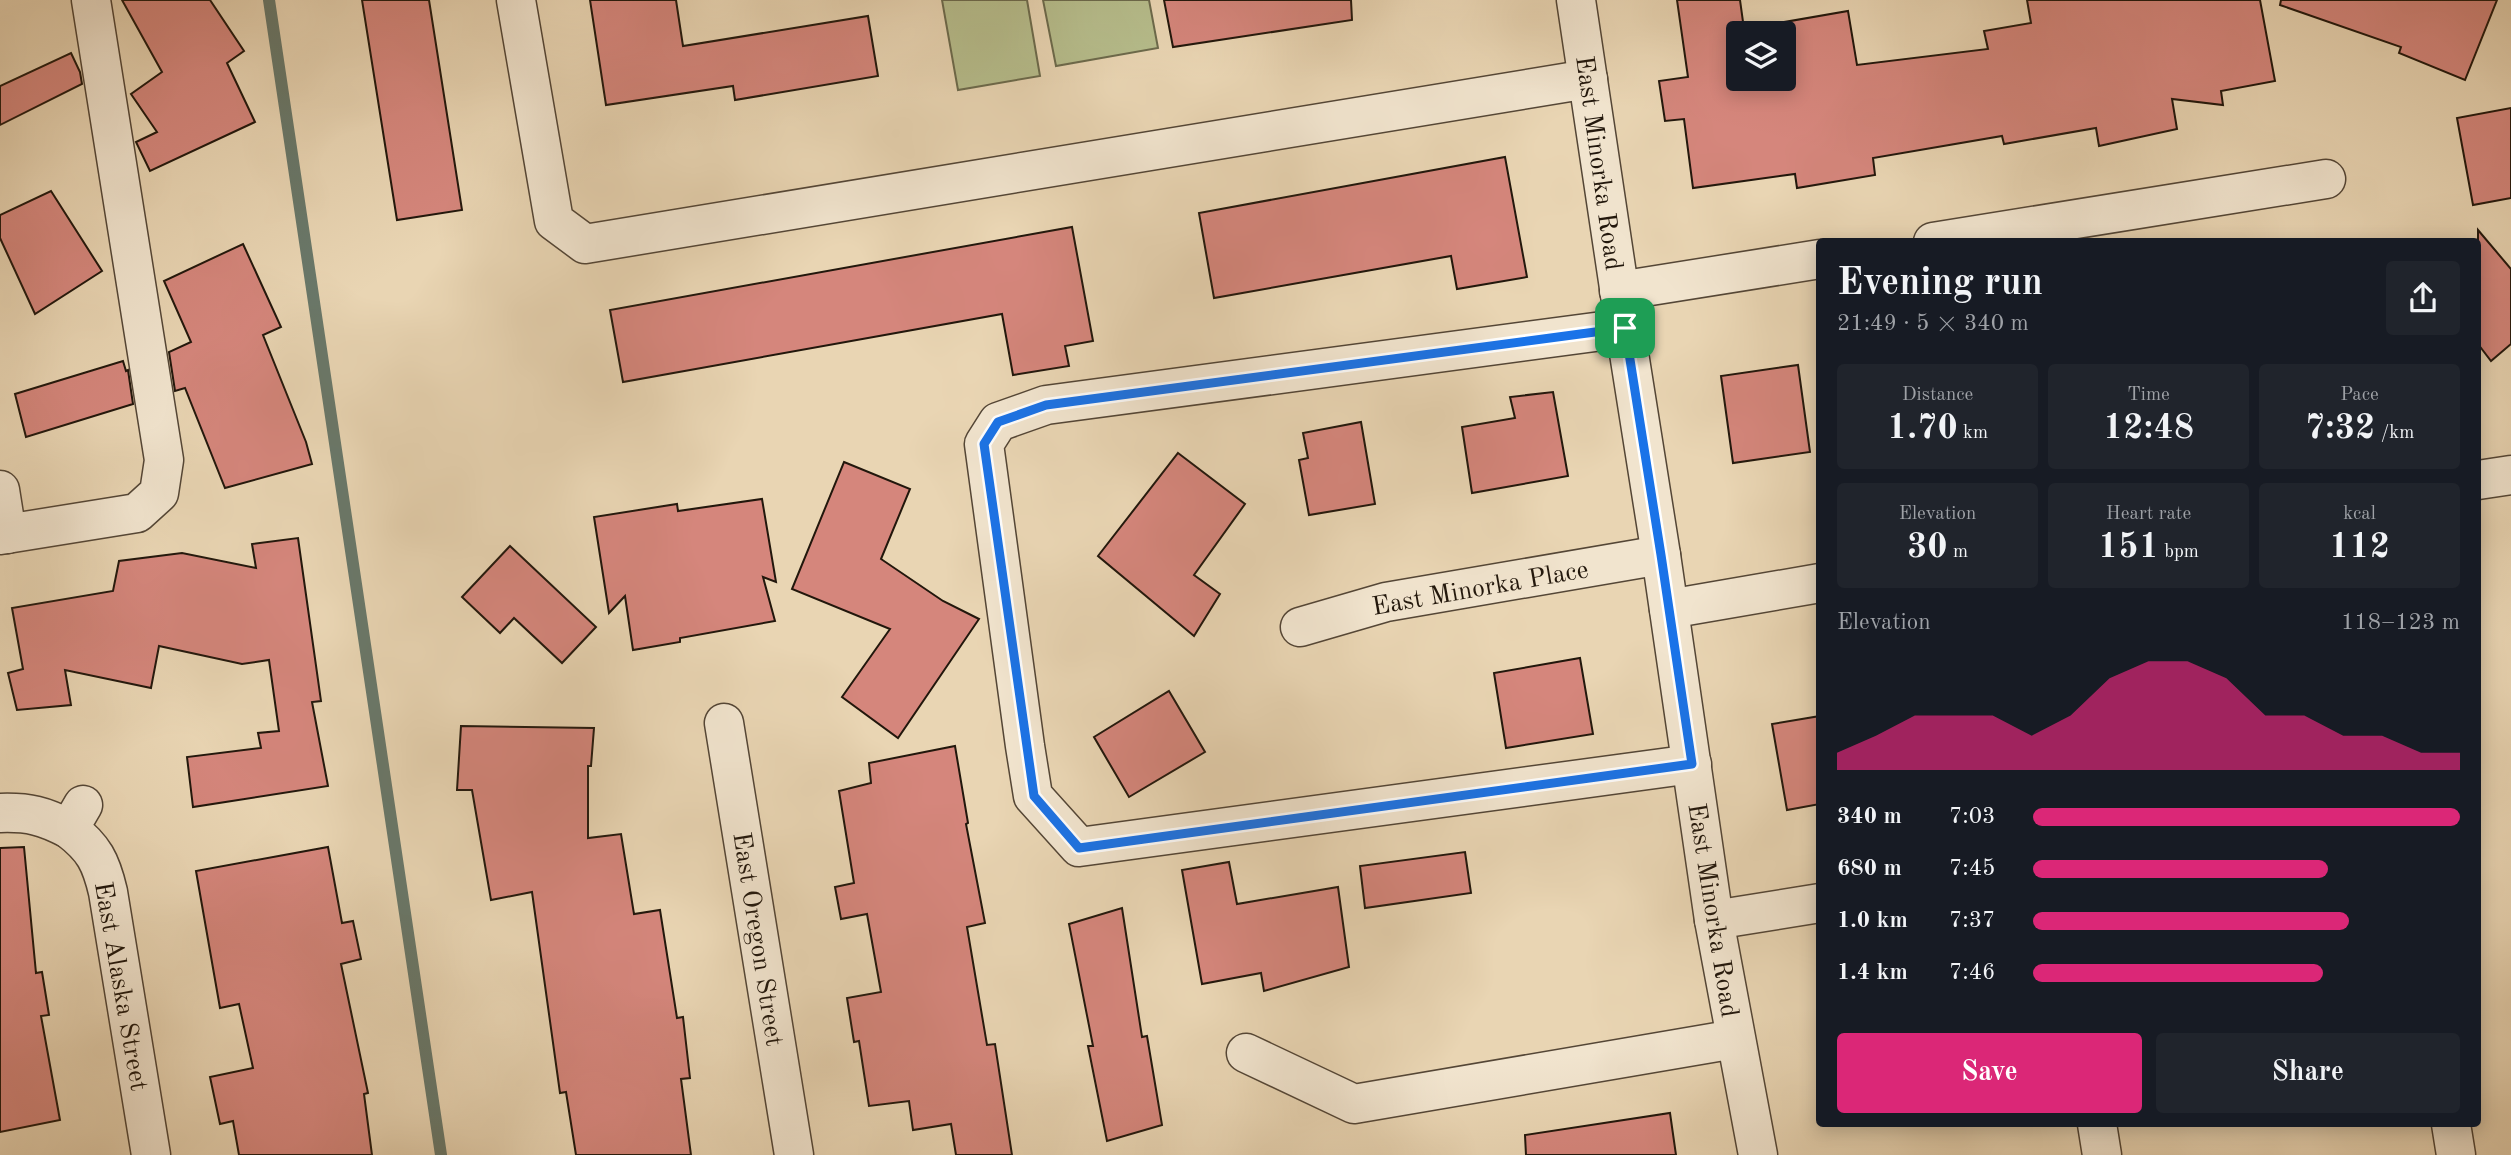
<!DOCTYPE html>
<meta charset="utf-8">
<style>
body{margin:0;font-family:"Old Standard TT",serif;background:#20242c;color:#f1f3f6;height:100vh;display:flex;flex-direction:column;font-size:26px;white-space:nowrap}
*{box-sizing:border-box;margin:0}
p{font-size:23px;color:#9ea1a6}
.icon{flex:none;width:38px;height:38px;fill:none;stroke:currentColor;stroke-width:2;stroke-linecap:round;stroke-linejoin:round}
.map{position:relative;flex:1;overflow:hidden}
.drawer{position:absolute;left:1816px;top:238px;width:665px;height:889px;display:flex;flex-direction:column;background:#171b24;border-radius:7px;box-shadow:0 4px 18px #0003}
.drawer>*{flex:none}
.tools{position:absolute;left:1726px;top:21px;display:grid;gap:14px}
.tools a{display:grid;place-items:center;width:70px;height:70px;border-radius:7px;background:#171b24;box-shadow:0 4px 18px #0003;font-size:35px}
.pin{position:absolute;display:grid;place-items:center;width:60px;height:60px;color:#fff;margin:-30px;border-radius:14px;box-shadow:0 4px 10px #0006}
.round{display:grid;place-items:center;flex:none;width:74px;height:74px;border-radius:7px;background:#20242c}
.summary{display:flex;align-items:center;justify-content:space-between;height:119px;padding:0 21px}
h1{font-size:38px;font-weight:700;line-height:52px}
.figures{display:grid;grid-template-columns:repeat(3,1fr);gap:10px;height:119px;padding:7px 21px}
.figures div{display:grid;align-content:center;border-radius:7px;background:#20242c;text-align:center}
.figures b{font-size:35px;font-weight:700}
.figures small{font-size:19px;font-weight:400}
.figures p{font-size:19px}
.chart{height:196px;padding:14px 21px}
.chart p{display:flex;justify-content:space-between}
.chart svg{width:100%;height:126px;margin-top:7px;fill:#db2777;opacity:.7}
.button{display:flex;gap:14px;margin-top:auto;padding:14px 21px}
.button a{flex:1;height:80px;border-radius:7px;background:#db2777;color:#fff;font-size:28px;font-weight:700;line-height:80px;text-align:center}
.button a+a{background:#20242c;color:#f1f3f6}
ul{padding:0 21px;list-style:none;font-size:23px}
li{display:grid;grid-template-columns:112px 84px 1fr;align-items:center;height:52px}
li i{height:18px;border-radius:9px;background:#db2777}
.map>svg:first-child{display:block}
</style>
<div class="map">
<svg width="2511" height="1155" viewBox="0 0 2511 1155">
<rect width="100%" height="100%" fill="#e9d5b3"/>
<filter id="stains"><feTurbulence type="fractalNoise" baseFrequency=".00286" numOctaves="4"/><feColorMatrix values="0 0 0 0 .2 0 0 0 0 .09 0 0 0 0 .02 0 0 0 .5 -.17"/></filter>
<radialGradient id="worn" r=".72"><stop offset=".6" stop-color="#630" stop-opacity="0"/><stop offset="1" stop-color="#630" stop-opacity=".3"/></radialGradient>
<g fill="#b6bd8c" stroke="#6c6a4c" stroke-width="2">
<path d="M 942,0 L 1027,0 L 1040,76 L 958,90 Z"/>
<path d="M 1043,0 L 1149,0 L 1158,48 L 1056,66 Z"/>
</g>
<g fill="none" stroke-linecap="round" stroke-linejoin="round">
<path stroke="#69786a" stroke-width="12" d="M 269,0 L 441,1155"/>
</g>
<g fill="#d5867c" stroke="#22170c" stroke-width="2" fill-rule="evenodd">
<path d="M 122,0 L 210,0 L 244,51 L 227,63 L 255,122 L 150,171 L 136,142 L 157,132 L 131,94 L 162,72 Z"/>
<path d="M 362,0 L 429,0 L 462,210 L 397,220 Z"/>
<path d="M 590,0 L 676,0 L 683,46 L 868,16 L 878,76 L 735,100 L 733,86 L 606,105 Z"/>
<path d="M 1164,0 L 1351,0 L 1352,20 L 1173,47 Z"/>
<path d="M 1677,0 L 1740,0 L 1744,29 L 1848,11 L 1857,65 L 1988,49 L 1984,31 L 2031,23 L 2027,0 L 2260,0 L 2275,81 L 2221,91 L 2223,105 L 2172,99 L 2177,129 L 2099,146 L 2096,128 L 2004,144 L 2002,136 L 1873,158 L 1875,175 L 1797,188 L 1795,174 L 1693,188 L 1684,119 L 1665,121 L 1659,81 L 1688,77 ZM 1738,33 L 1783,33 L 1783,79 L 1738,79 Z"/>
<path d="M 2281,0 L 2497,0 L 2465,80 L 2399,53 L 2401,47 L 2280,5 Z"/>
<path d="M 71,53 L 80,72 L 82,84 L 0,125 L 0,86 Z"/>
<path d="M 2511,108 L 2511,198 L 2473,205 L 2457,118 Z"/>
<path d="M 1505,157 L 1527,277 L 1457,289 L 1451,256 L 1214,298 L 1199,213 Z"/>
<path d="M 51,191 L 102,271 L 35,314 L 0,238 L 0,215 Z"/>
<path d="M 1072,227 L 1093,341 L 1065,346 L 1069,366 L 1013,375 L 1002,314 L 623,382 L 610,310 Z"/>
<path d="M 2478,230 L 2511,269 L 2511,344 L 2491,361 L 2478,344 Z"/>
<path d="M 243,244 L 281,327 L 263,335 L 306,442 L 312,464 L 225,488 L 185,388 L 175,391 L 169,352 L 191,342 L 164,281 Z"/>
<path d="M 123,361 L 126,371 L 128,370 L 133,404 L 26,437 L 15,394 Z"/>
<path d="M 1798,365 L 1810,452 L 1733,463 L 1721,376 Z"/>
<path d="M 1553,392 L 1568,476 L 1472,493 L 1462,427 L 1515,418 L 1510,397 Z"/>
<path d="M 1361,422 L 1375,504 L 1309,515 L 1299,460 L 1308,458 L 1303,433 Z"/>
<path d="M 1178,453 L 1245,504 L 1194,575 L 1220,594 L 1194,636 L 1098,556 Z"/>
<path d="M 844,462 L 910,489 L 881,559 L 943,601 L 979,619 L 898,738 L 842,697 L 890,629 L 792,589 Z"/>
<path d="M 762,499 L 776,582 L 763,577 L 775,621 L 680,638 L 680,642 L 633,650 L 625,596 L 609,613 L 594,517 L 677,504 L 678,511 Z"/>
<path d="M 298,538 L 321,701 L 312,702 L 328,786 L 193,807 L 187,757 L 261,748 L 258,733 L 279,731 L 269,660 L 242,664 L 159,646 L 151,688 L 65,670 L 71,705 L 17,710 L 8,673 L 23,669 L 12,608 L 113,591 L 119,561 L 182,553 L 256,568 L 252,544 Z"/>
<path d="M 510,546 L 596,627 L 562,663 L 514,618 L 500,633 L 462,597 Z"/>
<path d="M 1580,658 L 1593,734 L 1506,748 L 1494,673 Z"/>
<path d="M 1169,691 L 1205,752 L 1129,797 L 1094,737 Z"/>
<path d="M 1820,716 L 1820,804 L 1787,810 L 1772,724 Z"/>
<path d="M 461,726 L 594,728 L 591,766 L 588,766 L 588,838 L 621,834 L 634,914 L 660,910 L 677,1018 L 683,1017 L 690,1078 L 681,1079 L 691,1155 L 576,1155 L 566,1092 L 560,1093 L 532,892 L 491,900 L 472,790 L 457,790 Z"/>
<path d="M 955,746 L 968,823 L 966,824 L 985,923 L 967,927 L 987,1045 L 995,1044 L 1012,1155 L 956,1155 L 951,1124 L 913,1130 L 909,1101 L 869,1106 L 859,1041 L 854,1042 L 847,998 L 881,992 L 867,914 L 841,919 L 835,887 L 854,883 L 839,791 L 871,783 L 869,763 Z"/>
<path d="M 24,847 L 36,973 L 42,972 L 49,1015 L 41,1016 L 60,1120 L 0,1132 L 0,848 Z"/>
<path d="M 328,847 L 342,923 L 353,921 L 361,959 L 341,964 L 368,1093 L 364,1094 L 372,1155 L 239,1155 L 233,1121 L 220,1124 L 210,1077 L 253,1068 L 239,1004 L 220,1008 L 196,871 Z"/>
<path d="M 1465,852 L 1471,893 L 1365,908 L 1360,866 Z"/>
<path d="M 1229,862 L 1237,904 L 1338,887 L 1349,967 L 1264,991 L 1261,973 L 1202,984 L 1182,870 Z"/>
<path d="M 1122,908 L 1142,1037 L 1147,1036 L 1162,1125 L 1107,1141 L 1088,1046 L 1093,1046 L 1069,924 Z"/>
<path d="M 1670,1113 L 1676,1155 L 1526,1155 L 1525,1135 Z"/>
</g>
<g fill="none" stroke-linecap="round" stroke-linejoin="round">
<g stroke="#544636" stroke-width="41">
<g id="minor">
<path d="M 516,0 L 554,221 L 585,244 L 1588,79"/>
<path d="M 1576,0 L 1625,328 L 1661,555 L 1714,920 L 1758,1155"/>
<path d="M 1933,242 L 2326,179"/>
<path d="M 1619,291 L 1820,259"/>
<path d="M 1625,328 L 1046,405 L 998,422 L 984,444 L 1025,746 L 1033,796 L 1079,847 L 1692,764"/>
<path d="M 2478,480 L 2511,475"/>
<path d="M 0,490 L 7,534"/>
<path d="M 0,535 L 137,513 L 159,493 L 164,460 L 91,0"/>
<path d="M 1669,609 L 1820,583"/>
<path d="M 1300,627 L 1386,602 L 1661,555"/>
<path d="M 724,723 L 794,1155"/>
<path d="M 83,805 L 69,829 C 94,848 101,862 108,892 L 151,1155"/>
<path d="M 0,813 C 29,812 44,816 69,829"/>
<path d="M 1714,920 L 1820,903"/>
<path d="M 1246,1053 L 1354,1104 L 1735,1039"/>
<path d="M 2097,1124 L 2102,1155"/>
<path d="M 2451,1124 L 2456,1155"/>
</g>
</g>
<use href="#minor" stroke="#f1e4ce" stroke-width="38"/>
</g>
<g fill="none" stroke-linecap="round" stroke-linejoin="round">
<g stroke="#fff" stroke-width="14">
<path id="route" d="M 1625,328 L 1661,555 L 1692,764 L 1079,848 L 1034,796 L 984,444 L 998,422 L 1046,405 Z"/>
</g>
<use href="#route" stroke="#1a73e8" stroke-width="9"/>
</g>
<g text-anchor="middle" stroke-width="7" stroke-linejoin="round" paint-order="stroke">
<g font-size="26" fill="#22170c" stroke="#f1e4ce">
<text transform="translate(1600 163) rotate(82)" y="9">East Minorka Road</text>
<text transform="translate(1480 587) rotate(-10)" y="9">East Minorka Place</text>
<text transform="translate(1714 910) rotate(81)" y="9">East Minorka Road</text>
<text transform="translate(759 939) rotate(81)" y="9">East Oregon Street</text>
<text transform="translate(122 986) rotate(80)" y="9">East Alaska Street</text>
</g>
</g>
<rect width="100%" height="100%" filter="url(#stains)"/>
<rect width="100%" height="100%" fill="url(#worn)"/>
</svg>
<div class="tools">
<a><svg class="icon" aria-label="layers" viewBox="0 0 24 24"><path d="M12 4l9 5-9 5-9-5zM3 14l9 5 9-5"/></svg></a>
</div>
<div class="pin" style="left:1625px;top:328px;background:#1e9e55"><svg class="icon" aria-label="arrive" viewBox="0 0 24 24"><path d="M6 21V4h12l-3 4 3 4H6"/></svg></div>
<section class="drawer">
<div class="summary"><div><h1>Evening run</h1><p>21:49 · 5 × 340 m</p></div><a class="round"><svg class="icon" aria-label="share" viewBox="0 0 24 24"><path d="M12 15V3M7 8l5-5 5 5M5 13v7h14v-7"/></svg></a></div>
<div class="figures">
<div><p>Distance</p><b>1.70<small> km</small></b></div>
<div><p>Time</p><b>12:48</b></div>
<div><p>Pace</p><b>7:32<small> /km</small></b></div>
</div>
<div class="figures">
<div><p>Elevation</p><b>30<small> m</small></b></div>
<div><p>Heart rate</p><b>151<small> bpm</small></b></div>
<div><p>kcal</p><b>112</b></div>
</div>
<div class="chart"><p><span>Elevation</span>118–123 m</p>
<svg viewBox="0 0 160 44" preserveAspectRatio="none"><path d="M0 44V38L10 32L20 25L30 25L40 25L50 32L60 25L70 12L80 6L90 6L100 12L110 25L120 25L130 32L140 32L150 38L160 38V44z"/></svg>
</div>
<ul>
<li><b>340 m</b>7:03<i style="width:100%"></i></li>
<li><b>680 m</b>7:45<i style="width:69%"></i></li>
<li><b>1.0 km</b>7:37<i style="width:74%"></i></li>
<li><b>1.4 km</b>7:46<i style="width:68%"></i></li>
</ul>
<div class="button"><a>Save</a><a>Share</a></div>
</section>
</div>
